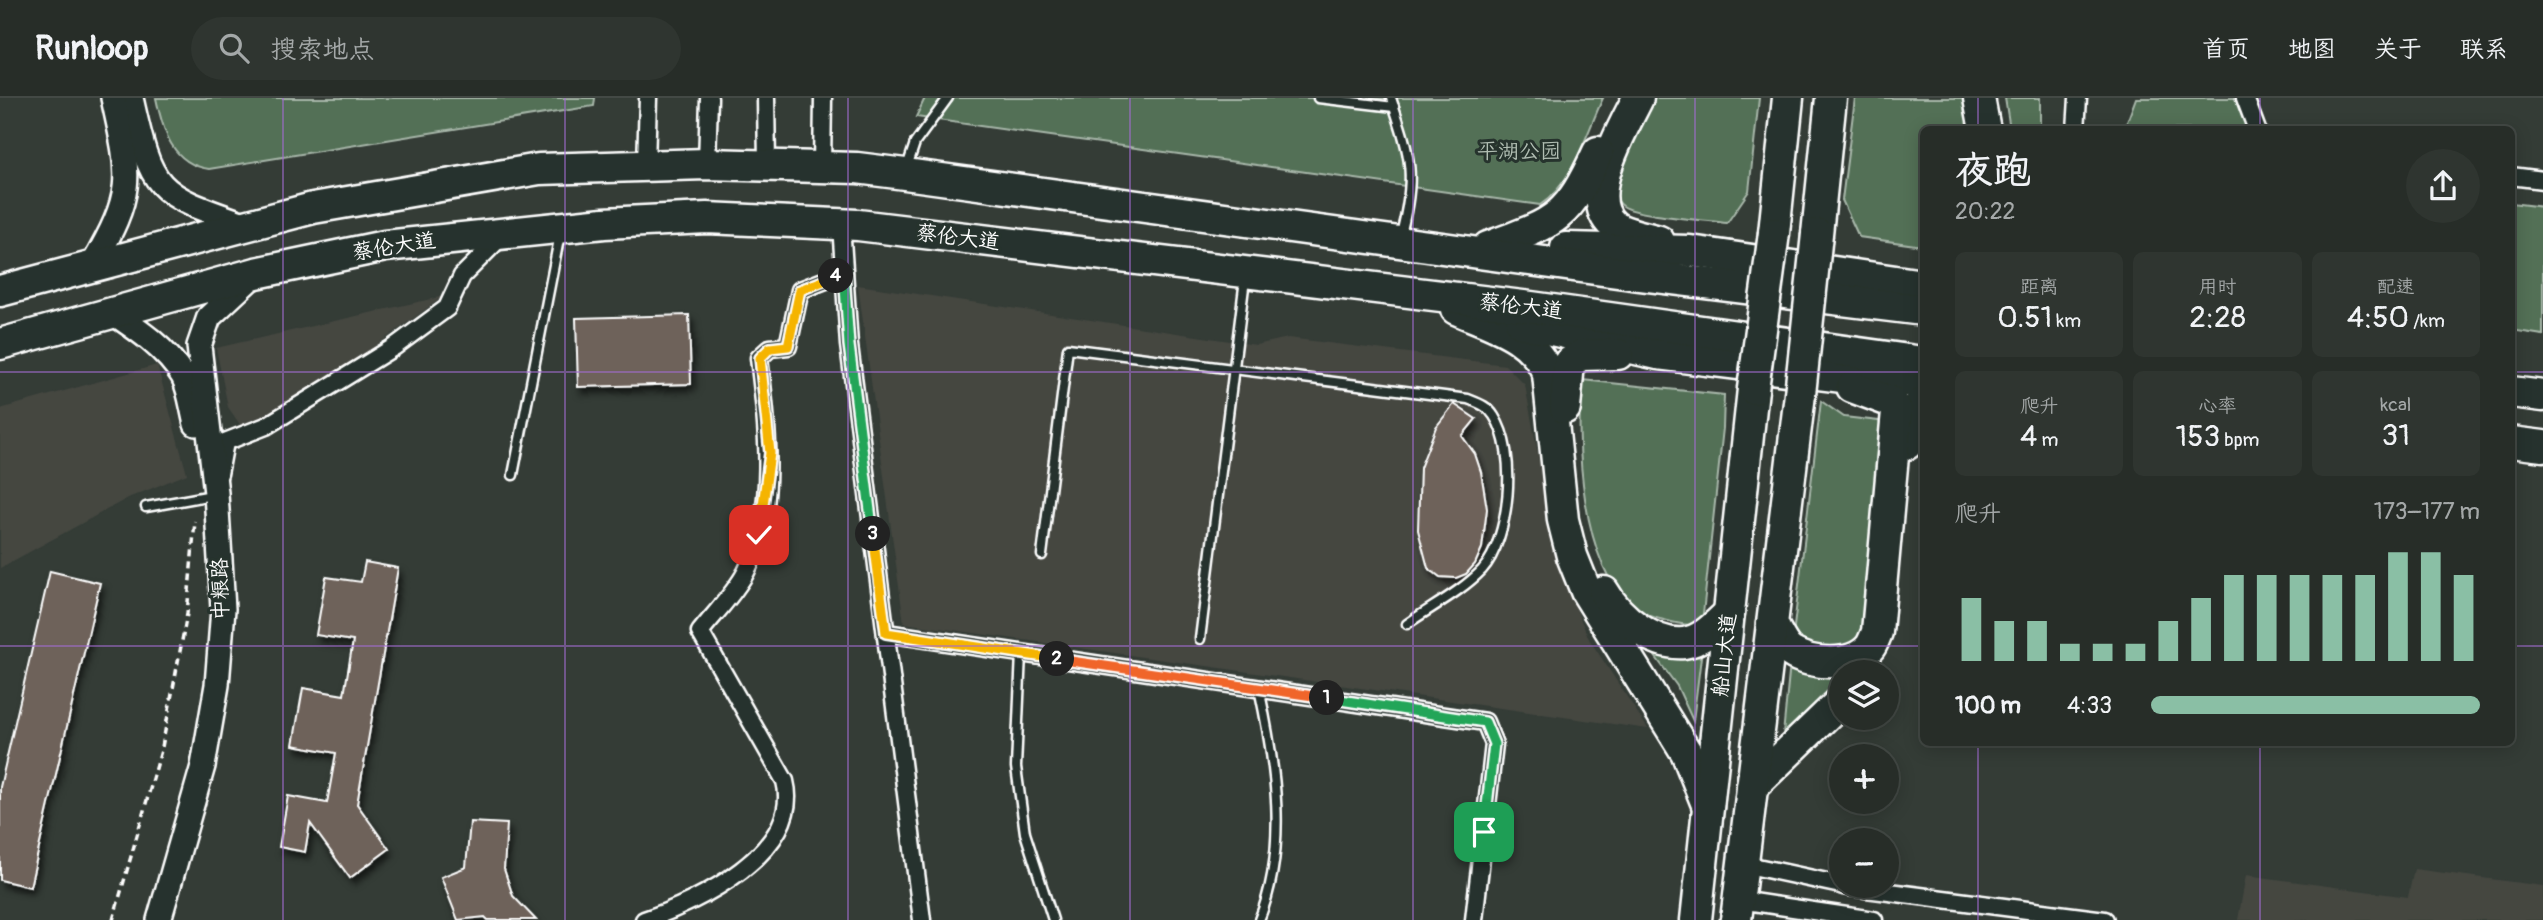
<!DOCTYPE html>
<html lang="zh">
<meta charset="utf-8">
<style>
body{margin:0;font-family:Pangolin,"LXGW WenKai TC",sans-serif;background:#2f3530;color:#f1f3f6;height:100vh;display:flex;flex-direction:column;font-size:26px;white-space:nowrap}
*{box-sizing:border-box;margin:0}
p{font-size:23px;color:#a4a8a8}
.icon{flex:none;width:38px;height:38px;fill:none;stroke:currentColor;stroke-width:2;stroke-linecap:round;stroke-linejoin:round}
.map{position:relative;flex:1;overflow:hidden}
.drawer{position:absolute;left:1920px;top:28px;width:595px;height:620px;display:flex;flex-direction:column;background:#272d28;border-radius:10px;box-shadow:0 4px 18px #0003,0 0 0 2px #434945}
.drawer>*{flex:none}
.fabs{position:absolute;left:1829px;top:562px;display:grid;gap:14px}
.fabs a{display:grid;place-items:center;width:70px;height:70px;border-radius:50%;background:#272d28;box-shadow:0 4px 18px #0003,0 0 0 2px #434945;font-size:35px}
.pin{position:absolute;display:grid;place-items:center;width:60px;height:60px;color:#fff;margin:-30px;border-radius:14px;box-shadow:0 4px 10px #0006}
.km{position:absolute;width:35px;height:35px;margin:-18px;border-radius:50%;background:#222;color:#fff;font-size:19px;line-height:35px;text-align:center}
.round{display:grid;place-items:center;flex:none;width:74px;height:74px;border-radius:37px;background:#2f3530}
.overview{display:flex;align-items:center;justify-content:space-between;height:119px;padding:0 35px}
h1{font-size:38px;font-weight:600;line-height:52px}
.stats{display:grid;grid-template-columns:repeat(3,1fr);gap:10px;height:119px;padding:7px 35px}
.stats div{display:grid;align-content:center;border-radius:10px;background:#2f3530;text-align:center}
.stats b{font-size:30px;font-weight:600}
.stats small{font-size:19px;font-weight:400}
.stats p{font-size:19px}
.chart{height:196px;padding:14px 35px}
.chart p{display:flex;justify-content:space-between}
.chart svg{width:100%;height:126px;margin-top:7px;stroke:#8abfa5;stroke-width:6}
ul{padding:0 35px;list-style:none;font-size:23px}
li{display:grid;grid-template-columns:112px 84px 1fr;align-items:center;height:52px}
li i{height:18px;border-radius:9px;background:#8abfa5}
header{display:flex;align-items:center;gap:42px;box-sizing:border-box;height:98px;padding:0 35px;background:#272d28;border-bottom:2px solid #434945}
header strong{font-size:33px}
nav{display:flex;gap:38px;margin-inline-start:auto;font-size:24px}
.search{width:490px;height:63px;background:#2f3530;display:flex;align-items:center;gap:18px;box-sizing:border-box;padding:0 24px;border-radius:38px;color:#a4a8a8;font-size:26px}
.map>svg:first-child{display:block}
</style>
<header>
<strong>Runloop</strong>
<div class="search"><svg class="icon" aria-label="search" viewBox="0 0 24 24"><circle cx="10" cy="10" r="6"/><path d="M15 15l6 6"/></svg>搜索地点</div>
<nav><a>首页</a><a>地图</a><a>关于</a><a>联系</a></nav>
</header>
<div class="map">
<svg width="2543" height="822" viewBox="0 0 2543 822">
<defs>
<filter id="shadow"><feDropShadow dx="3.5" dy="6" stdDeviation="3.5" flood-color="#0009"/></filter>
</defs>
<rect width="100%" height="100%" fill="#343c36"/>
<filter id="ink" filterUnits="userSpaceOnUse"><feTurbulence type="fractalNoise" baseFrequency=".0143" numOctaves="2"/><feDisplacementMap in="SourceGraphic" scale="14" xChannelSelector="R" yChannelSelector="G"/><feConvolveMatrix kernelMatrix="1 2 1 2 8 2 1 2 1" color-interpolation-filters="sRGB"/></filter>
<g filter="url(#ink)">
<g fill="#454741">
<path d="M 858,187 L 1256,247 L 1288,240 L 1505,267 L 1525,287 L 1560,473 L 1589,541 L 1648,631 L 904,525 Z"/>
<path d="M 444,198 L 352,265 L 243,331 L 228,309 L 216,250 Z"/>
<path d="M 157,267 L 187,376 L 128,400 L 0,470 L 0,311 Z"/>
<path d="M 2414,771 L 2543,788 L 2543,822 L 2238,822 L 2246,777 L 2408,799 Z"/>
</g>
<g fill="#526f56" stroke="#a8b7aa" stroke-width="2">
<path d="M 156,0 L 595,0 L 594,8 L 209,71 C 172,66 163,33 156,0 Z"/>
<path d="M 925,0 L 1603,0 C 1587,34 1573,86 1540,107 L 916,19 Z"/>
<path d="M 1648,0 L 1759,0 L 1749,93 L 1727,125 C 1707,122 1637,118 1623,108 C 1613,101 1615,89 1617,78 Z"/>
<path d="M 1855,0 L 1973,0 L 1978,31 L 1923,32 L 1923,148 L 1859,139 L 1842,102 Z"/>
<path d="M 2005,0 L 2040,0 L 2040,31 L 2010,31 Z"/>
<path d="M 2136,0 L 2237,0 L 2249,31 L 2124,32 Z"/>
<path d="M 2511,105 L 2543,109 L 2543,237 L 2511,232 Z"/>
<path d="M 1582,282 L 1724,297 L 1723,330 L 1702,525 C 1690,530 1673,524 1660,521 C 1650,518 1638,515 1631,508 C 1581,465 1575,342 1582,282 Z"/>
<path d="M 1821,303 L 1844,319 L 1887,324 C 1884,361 1879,523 1857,543 C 1838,559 1810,550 1793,537 Z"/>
<path d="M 1652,554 L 1701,559 L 1693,623 L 1677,588 Z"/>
<path d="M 1790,565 C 1805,580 1821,583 1841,577 L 1841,591 L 1782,647 Z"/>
</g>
<g fill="#6e625a" stroke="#fff" stroke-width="2" filter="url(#shadow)">
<path d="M 689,217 L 691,286 L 578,289 L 576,220 Z"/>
<path d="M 1454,306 L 1476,321 L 1462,338 L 1475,356 L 1481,374 L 1487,411 L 1482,450 L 1475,466 L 1466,476 L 1456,480 L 1440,479 L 1428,470 L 1418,432 L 1420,370 L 1436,329 Z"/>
<path d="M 365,464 L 398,470 L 357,706 L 389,751 L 350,780 L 310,725 L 305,754 L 279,749 L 288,698 L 327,705 L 336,655 L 293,647 L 303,590 L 344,597 L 353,543 L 316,537 L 326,479 L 361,484 Z"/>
<path d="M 50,473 L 100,485 L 30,789 L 0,782 L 0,689 Z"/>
<path d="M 470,724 L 507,726 L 504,771 L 513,798 L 536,822 L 488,822 L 485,819 L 458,822 L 441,779 L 466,769 Z"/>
</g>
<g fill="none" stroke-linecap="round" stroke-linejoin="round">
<g stroke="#fff" stroke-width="13">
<g id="lane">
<path d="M 1318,0 L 1394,9"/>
<path d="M 1391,0 C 1411,60 1417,77 1400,140"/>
<path d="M 907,69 L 915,45 L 948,0"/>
<path d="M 513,377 L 560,136"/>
<path d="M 146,409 L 207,398"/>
<path d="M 1042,457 L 1068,250 L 1468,301 C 1478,305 1488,308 1494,318 C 1518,354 1510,441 1482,472 C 1462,493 1431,509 1407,526"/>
<path d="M 1200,541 L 1245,181"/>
<path d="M 1021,555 L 1016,669 L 1025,735 L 1053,822"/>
<path d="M 1259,590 C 1275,665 1289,749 1259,822"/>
</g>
</g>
<g stroke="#fff" stroke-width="21">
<g id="street">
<path d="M 766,0 L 767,67"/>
<path d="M 2245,0 L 2257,32"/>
<path d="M 2076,32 L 2078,0"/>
<path d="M 646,66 L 648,0"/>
<path d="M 707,66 L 709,0"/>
<path d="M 822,69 L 823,0"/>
<path d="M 2511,78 L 2543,82"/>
<path d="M 841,126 L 849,247 L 922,822"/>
<path d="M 219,376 L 225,344 L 266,328 L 394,249 L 447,210 L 462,178 L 499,141"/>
<path d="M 886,535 L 1485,624 L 1494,646 L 1474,822"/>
<path d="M 1743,766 L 1841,787"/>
<path d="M 1843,788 L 2105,822"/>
<path d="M 1739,802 L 1874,822"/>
<path d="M 644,822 C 697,805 803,753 785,683 L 700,534 C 715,515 735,495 746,474 C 778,411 767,326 759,260 L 770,250 L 788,248 L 800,192 L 844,175"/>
</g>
</g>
<g stroke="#fff" stroke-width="28">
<g id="secondary">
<path d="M 131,0 C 152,95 155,95 247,127"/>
<path d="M 92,168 C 135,94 131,81 113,0"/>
<path d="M 110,213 C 137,231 166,250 183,278 C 190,291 192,311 196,326"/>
<path d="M 159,822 L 203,668 L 217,587 L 223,511 L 216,395 L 199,248 L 209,219 L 255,176"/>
</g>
</g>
<g stroke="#fff" stroke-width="35">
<g id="highway">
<path d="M 1638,0 C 1624,29 1581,99 1613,127 C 1623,136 1647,139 1659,143"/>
<path d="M 1979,0 L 1985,32"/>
<path d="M 1774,135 L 1788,0"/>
<path d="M 1817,136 L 1831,0"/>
<path d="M 1488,149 C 1556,124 1567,122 1598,54"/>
<path d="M 1566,150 L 1690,153 L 1923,187"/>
<path d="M 0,193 L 313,110 L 539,71 L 707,66 L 857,70 L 905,76 L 1639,177 L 1923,212"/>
<path d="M 1456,211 C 1492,227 1532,236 1548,276 L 1563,422 L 1572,458 L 1586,493 L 1686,654 L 1708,709"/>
<path d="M 1521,225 L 1658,256 L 1858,281 L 1923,284"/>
<path d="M 0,246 L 256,175 L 385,148 L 604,125 L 707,120 L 858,127 L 1531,209 L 1923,264"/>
<path d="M 2511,294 L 2543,298"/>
<path d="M 1565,310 L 1569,265 L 1581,257 L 1618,256"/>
<path d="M 2511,344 L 2543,348"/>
<path d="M 1907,346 L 1910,315 L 1923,305"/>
<path d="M 1604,494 C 1618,519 1653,548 1684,545 C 1703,542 1716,527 1729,515"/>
<path d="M 1772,526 C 1777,534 1783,549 1791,554 C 1810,567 1853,570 1870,549 C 1873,545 1875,539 1877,534 L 1897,313 L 1892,304 L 1852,289"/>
<path d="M 1752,689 L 1841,603"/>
<path d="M 1696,822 L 1753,291"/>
<path d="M 1736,822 L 1800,296"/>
</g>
</g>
<path stroke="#fff" stroke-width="3.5" stroke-dasharray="7 5" stroke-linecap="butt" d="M 113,822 L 162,649 L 187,516 L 195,423"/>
<use href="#lane" stroke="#26332d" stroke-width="8"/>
<use href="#street" stroke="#26332d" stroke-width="16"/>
<use href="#secondary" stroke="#26332d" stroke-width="23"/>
<use href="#highway" stroke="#26332d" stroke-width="30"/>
<g stroke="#fff" stroke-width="35" stroke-linecap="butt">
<g id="highway-bridge">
<path d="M 1753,291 L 1774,135"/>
<path d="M 1800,296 L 1817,136"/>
</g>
</g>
<use href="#highway-bridge" stroke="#26332d" stroke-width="30"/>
</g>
</g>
<g fill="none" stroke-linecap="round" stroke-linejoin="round" filter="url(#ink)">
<g stroke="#fff" stroke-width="14">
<path id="split-1" d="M 1327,600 L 1485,624 L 1494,646 L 1484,734"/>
</g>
<g stroke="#fff" stroke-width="14">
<path id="split-2" d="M 1057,561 L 1327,600"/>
</g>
<g stroke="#fff" stroke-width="14">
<path id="split-3" d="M 873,436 L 886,535 L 1057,561"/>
</g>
<g stroke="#fff" stroke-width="14">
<path id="split-4" d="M 836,178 L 844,175 L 849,247 L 873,436"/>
</g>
<g stroke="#fff" stroke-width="14">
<path id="split-5" d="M 759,437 L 770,355 L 760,260 L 770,250 L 788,248 L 800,192 L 836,178"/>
</g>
<use href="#split-1" stroke="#22a559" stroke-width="9"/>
<use href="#split-2" stroke="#f0652b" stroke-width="9"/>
<use href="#split-3" stroke="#f5b400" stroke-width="9"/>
<use href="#split-4" stroke="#22a559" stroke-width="9"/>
<use href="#split-5" stroke="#f5b400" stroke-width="9"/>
</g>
<path fill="none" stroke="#a36bd2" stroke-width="2" stroke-opacity="0.55" d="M 283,0 L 283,822M 565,0 L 565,822M 848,0 L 848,822M 1130,0 L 1130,822M 1413,0 L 1413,822M 1695,0 L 1695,822M 1978,0 L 1978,32M 2260,0 L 2260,32M 0,274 L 1923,274M 2511,274 L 2543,274M 0,548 L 1923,548M 2511,548 L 2543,548M 1978,644 L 1978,822M 2260,644 L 2260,822"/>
<g text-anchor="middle" stroke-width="6" stroke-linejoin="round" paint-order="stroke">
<g font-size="21" fill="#b1beb3" stroke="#26332d">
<text x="1519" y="60">平湖公园</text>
</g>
<g font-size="21" fill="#fff" stroke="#26332d">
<text transform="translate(958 139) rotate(7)" y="7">蔡伦大道</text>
<text transform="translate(394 148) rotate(-9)" y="7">蔡伦大道</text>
<text transform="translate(1521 208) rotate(7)" y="7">蔡伦大道</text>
<text transform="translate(220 491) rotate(-91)" y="7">中粮路</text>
<text transform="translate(1724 557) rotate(-84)" y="7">船山大道</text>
</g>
</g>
</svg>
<div class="fabs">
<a><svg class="icon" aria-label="layers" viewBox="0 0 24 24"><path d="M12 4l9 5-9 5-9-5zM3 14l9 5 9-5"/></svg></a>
<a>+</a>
<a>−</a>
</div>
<div class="pin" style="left:1484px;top:734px;background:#1e9e55"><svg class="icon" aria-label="arrive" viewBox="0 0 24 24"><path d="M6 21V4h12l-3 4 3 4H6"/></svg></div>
<div class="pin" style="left:759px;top:437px;background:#d93025"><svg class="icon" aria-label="check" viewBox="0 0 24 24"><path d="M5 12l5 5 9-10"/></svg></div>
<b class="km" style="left:1327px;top:600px">1</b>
<b class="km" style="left:1057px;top:561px">2</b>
<b class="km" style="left:873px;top:436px">3</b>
<b class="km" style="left:836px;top:178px">4</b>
<section class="drawer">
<div class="overview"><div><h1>夜跑</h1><p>20:22</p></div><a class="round"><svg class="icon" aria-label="share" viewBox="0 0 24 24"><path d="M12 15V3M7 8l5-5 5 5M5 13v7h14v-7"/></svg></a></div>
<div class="stats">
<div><p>距离</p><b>0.51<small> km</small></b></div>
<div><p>用时</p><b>2:28</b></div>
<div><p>配速</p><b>4:50<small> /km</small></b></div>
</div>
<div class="stats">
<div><p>爬升</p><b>4<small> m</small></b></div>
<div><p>心率</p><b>153<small> bpm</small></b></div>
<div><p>kcal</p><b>31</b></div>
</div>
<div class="chart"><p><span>爬升</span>173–177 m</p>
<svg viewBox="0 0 160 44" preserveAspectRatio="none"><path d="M5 44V22M15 44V30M25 44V30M35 44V38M45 44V38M55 44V38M65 44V30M75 44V22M85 44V14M95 44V14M105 44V14M115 44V14M125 44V14M135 44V6M145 44V6M155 44V14"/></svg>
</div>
<ul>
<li><b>100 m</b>4:33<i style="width:100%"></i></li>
</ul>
</section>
</div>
